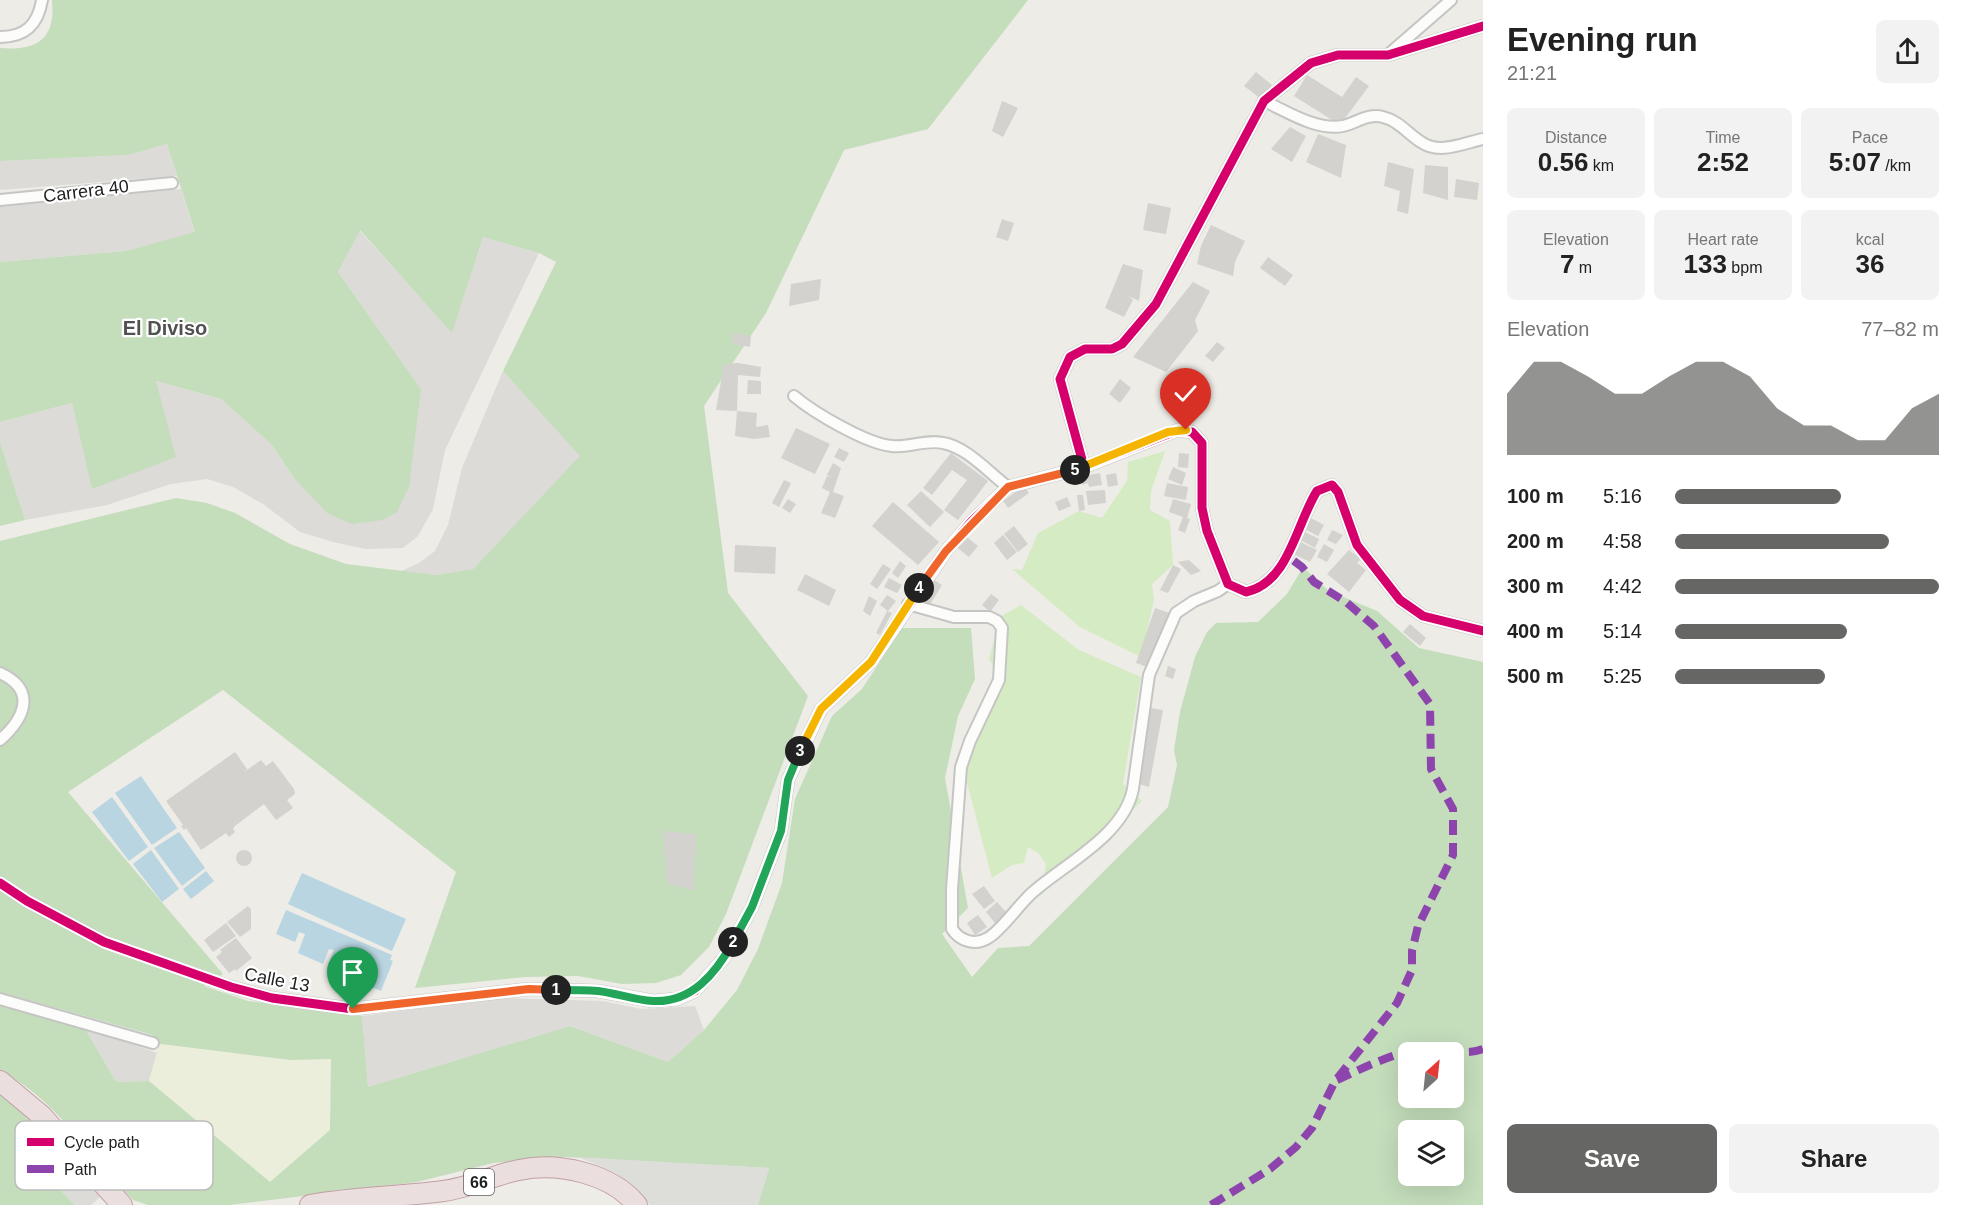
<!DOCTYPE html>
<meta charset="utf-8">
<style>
body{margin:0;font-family:Helvetica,sans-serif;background:#f2f2f2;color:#222;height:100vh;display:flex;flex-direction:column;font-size:22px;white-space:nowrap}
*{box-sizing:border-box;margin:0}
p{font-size:20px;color:#767676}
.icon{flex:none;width:33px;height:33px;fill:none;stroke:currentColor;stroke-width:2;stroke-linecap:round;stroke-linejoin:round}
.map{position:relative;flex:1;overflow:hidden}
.side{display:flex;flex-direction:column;background:#fff;width:480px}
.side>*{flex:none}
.needle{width:39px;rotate:27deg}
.buttons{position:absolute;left:1398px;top:1042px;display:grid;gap:12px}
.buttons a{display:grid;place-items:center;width:66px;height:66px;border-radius:9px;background:#fff;box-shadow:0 6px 24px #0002;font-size:30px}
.pin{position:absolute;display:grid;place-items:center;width:51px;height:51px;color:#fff;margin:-62px -26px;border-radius:50% 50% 50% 0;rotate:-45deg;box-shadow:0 0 6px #0007}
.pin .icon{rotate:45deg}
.km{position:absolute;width:30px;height:30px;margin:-15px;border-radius:50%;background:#222;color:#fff;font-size:16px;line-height:30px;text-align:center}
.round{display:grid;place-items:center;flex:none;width:63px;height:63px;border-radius:9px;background:#f2f2f2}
.headline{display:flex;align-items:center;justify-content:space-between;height:102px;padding:0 24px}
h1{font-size:33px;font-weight:700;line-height:45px}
.figures{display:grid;grid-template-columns:repeat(3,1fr);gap:9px;height:102px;padding:6px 24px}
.figures div{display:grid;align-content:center;border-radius:9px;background:#f2f2f2;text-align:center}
.figures b{font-size:26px;font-weight:700}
.figures small{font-size:16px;font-weight:400}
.figures p{font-size:16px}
.chart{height:168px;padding:12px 24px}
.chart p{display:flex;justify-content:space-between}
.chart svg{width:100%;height:108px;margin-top:6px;fill:#666664;opacity:.7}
.button{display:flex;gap:12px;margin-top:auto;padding:12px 24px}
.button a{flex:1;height:69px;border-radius:9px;background:#666664;color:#fff;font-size:24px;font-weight:700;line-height:69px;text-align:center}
.button a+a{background:#f2f2f2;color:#222}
ul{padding:0 24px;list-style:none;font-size:20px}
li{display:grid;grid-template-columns:96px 72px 1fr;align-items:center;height:45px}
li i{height:15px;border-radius:8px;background:#666664}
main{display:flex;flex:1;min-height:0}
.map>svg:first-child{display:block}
</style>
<main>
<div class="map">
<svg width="1483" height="1205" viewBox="0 0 1483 1205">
<rect width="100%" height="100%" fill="#edece7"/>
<g fill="#dcdbd8">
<path d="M 167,144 L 177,176 L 0,190 L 0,161 L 128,155 Z"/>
<path d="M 181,189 L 195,233 L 126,251 L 0,262 L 0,207 Z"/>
<path d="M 359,230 L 452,332 L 483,237 L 539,253 L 445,450 L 433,509 L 418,536 L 403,548 L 366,549 L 333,542 L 300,532 L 263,504 L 233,487 L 207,479 L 171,484 L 107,505 L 25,520 L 0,442 L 0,422 L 72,403 L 92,488 L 175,457 L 155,381 L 221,399 L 272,445 L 294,478 L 421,389 L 338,272 Z"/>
<path d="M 503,371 L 581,456 L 473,569 L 436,575 L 399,572 L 419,563 L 435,551 L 448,525 L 462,468 Z"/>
<path d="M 499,998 L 603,1001 L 641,1009 L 695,1006 L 704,1030 L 668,1062 L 570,1026 L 368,1087 L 362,1016 Z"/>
<path d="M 84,1027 L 157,1053 L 149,1081 L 116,1082 Z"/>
<path d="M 36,1124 L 103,1194 L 91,1205 L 75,1205 L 15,1143 Z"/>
</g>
<path fill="#ebeeda" d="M 160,1043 L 291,1060 L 331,1059 L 330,1130 L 270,1182 L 149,1081 Z"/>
<g fill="#d5ebc4">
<path d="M 1165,451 L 1151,491 L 1150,510 L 1170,521 L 1173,565 L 1152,584 L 1154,600 L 1141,657 L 1080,627 L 1012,569 L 1022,570 L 1038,533 L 1079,511 L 1102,518 L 1127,481 L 1128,462 Z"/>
<path d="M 1021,605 L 1079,650 L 1141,677 L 1123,784 L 1142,801 L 1040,896 L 1046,864 L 1038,853 L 1028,847 L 1024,863 L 1012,865 L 992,878 L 965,775 L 997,672 L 989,659 L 1000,617 Z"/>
</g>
<g fill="#c4ddbb" fill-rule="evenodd">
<path d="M 52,0 L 1028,0 L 928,129 L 844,150 L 766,313 L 704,406 L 728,593 L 808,696 L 726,914 L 709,947 L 681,975 L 656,983 L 622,984 L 578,976 L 525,977 L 415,988 L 456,872 L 223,690 L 68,792 L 223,974 L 204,986 L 248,1001 L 362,1016 L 368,1087 L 570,1026 L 668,1062 L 704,1030 L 737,990 L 758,949 L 782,883 L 795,799 L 832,716 L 862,689 L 902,628 L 971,628 L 975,679 L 958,716 L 945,778 L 968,908 L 942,934 L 972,977 L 998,948 L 1029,946 L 1168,807 L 1177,765 L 1174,750 L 1180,712 L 1195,657 L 1207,632 L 1216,623 L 1258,622 L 1287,594 L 1303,567 L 1329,591 L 1377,611 L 1419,648 L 1483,662 L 1483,1205 L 758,1205 L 769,1168 L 566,1157 L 493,1163 L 417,1182 L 229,1205 L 148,1205 L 133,1200 C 92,1158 53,1096 0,1071 L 0,1005 L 84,1027 L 116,1082 L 149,1081 L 270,1182 L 330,1130 L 331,1059 L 291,1060 L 153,1043 L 153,1035 L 0,992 L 0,541 L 176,498 L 207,503 L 235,513 L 290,544 L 346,564 L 436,575 L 473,569 L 580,456 L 503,371 L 556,262 L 539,253 L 483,237 L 452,333 L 360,230 L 338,272 L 421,389 L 409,487 L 397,512 L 382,520 L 352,524 L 327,513 L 294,478 L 272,445 L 221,399 L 156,381 L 176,457 L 92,489 L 72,403 L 0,422 L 0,262 L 126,251 L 195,232 L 167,144 L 128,155 L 0,161 L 0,48 C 37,51 56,39 52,0 ZM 1408,1053 L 1454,1053 L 1454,1098 L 1408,1098 ZM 1408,1131 L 1454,1131 L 1454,1176 L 1408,1176 Z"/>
<path d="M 0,442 L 25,520 L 0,526 Z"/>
<path d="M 0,1090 L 36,1124 L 15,1144 L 75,1205 L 0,1205 Z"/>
</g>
<path fill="#ddddda" d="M 578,1157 L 769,1168 L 758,1205 L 650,1205 L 616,1173 Z"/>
<g fill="#b9d5e1">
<path d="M 141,776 L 177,828 L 152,845 L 115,793 Z"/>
<path d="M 112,797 L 148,847 L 129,861 L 92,812 Z"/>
<path d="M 179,832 L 205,868 L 182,886 L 154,848 Z"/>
<path d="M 151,850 L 179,889 L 162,902 L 133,864 Z"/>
<path d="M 206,871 L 214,881 L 191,899 L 183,889 Z"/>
<path d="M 302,873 L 406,919 L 392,951 L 288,904 Z"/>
<path d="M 286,910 L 392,955 L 390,960 L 393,961 L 381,991 L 327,967 L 334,950 L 329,949 L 323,964 L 298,953 L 305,934 L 299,932 L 295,942 L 276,934 Z"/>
</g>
<g fill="#d3d2ce">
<path d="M 1256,72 L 1272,85 L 1261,99 L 1244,86 Z"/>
<path d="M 1307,75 L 1342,97 L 1356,77 L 1369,86 L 1340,125 L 1294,96 Z"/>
<path d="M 1002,101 L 1018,108 L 1003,137 L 992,131 Z"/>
<path d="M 1290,127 L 1306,136 L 1292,162 L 1271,149 Z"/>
<path d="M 1318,134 L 1346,145 L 1341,178 L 1306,162 Z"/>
<path d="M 1388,162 L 1414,169 L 1408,214 L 1397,211 L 1400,191 L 1384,186 Z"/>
<path d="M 1425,165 L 1448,167 L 1448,200 L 1423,193 Z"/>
<path d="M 1456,179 L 1479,183 L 1477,200 L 1454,197 Z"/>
<path d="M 1148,203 L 1171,208 L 1166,234 L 1143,230 Z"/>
<path d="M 1002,219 L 1014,223 L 1008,241 L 996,237 Z"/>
<path d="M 1211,225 L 1245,241 L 1235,262 L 1233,276 L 1197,264 L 1201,246 Z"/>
<path d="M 1268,257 L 1293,275 L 1285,286 L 1260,268 Z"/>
<path d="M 1123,264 L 1143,270 L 1139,301 L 1128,296 L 1133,300 L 1124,317 L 1105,308 Z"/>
<path d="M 821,279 L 819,300 L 789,306 L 791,284 Z"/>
<path d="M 1193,282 L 1210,291 L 1195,320 L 1198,331 L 1166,372 L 1133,357 Z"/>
<path d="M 734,333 L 751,336 L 750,347 L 732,344 Z"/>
<path d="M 1217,342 L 1225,348 L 1213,362 L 1205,356 Z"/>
<path d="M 738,363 L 761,367 L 760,377 L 738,375 L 737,411 L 716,410 L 724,364 Z"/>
<path d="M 1120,379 L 1131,388 L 1120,403 L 1109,394 Z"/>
<path d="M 748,380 L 761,381 L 761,394 L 747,394 Z"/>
<path d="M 737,411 L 757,413 L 756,427 L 768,425 L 770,437 L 754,439 L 735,436 Z"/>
<path d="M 796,428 L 830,444 L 815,474 L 781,458 Z"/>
<path d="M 839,448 L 849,453 L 844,462 L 834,457 Z"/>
<path d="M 951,453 L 988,481 L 958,520 L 944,510 L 967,480 L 952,470 L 932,495 L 923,488 Z"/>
<path d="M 1179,453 L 1189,454 L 1188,468 L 1178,467 Z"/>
<path d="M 833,463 L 841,468 L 833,492 L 844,496 L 835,518 L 821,513 L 830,492 L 822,488 L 827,476 L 833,478 L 827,475 Z"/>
<path d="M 1173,467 L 1186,473 L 1182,485 L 1168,479 Z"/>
<path d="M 1100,473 L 1102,485 L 1089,487 L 1088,483 L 1082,485 L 1084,476 Z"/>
<path d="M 1116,473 L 1118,485 L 1108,487 L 1106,475 Z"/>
<path d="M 784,480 L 791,483 L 779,507 L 772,503 Z"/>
<path d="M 1167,483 L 1188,487 L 1186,500 L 1164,496 Z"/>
<path d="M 1024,486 L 1029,493 L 1008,508 L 1003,501 Z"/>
<path d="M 1105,490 L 1106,503 L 1088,505 L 1086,491 Z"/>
<path d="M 921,491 L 944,512 L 930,527 L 907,505 Z"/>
<path d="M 1077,495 L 1083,495 L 1085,510 L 1079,511 Z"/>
<path d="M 1067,497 L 1071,506 L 1059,511 L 1055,502 Z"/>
<path d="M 788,499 L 796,504 L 790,513 L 782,508 Z"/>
<path d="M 1173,499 L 1191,504 L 1187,518 L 1190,519 L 1185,533 L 1178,530 L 1183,517 L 1169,512 Z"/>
<path d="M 893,502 L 939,542 L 918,565 L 872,526 Z"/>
<path d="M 1307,516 L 1324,525 L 1318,536 L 1301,527 Z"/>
<path d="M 1014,526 L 1028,544 L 1018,552 L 1004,534 Z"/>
<path d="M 1301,530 L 1319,539 L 1315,548 L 1297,538 Z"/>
<path d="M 1332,530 L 1343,535 L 1336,544 L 1327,540 Z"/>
<path d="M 963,534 L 978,546 L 969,557 L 954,545 Z"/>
<path d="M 1003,535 L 1017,552 L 1007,560 L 994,543 Z"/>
<path d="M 1296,540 L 1317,550 L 1310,562 L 1290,552 Z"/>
<path d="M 1324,544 L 1334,550 L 1327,562 L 1317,557 Z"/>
<path d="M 735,545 L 776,547 L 775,574 L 734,572 Z"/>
<path d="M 1349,550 L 1361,559 L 1357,563 L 1366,570 L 1349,592 L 1327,574 Z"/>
<path d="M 1189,560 L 1201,571 L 1191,575 L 1178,562 Z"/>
<path d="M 900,561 L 906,566 L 898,578 L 892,573 Z"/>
<path d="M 883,564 L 891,569 L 877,589 L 870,584 Z"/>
<path d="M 1173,565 L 1181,569 L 1168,593 L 1160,590 Z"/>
<path d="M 805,574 L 836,590 L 829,606 L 797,590 Z"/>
<path d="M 930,577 L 942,585 L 928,608 L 916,600 Z"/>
<path d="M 889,578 L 902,585 L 897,593 L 884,587 Z"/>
<path d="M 991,594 L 999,600 L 990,612 L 982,605 Z"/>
<path d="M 887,595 L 896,601 L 888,611 L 880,605 Z"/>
<path d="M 869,596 L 877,601 L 870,616 L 863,611 Z"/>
<path d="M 1155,608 L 1169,613 L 1150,668 L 1136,663 Z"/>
<path d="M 887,611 L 892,613 L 880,635 L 876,633 Z"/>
<path d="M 1410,624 L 1426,638 L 1420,646 L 1403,632 Z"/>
<path d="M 1168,666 L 1176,669 L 1173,679 L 1165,676 Z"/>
<path d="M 1145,707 L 1163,710 L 1149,787 L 1136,783 Z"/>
<path d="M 235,752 L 247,769 L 244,772 L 261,760 L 266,766 L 273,761 L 294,789 L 295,794 L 287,800 L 293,808 L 276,820 L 264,804 L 235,826 L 233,829 L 235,832 L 229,837 L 226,833 L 201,850 L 186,828 L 184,830 L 181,826 L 183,825 L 166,801 Z"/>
<path d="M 663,831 L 696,834 L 694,891 L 667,883 Z"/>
<circle cx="244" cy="858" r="8"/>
<path d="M 984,886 L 995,901 L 984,909 L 972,894 Z"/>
<path d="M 997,902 L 1007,913 L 995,923 L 986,912 Z"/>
<path d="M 248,906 L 251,909 L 251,929 L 240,937 L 227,922 Z"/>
<path d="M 978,915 L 987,927 L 975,935 L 967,923 Z"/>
<path d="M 226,923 L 236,936 L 213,952 L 204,940 Z"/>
<path d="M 236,938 L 252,958 L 236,971 L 235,969 L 229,973 L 216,957 L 222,952 L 220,950 Z"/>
</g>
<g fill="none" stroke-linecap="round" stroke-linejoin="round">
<g stroke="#c5c5c3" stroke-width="14">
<g id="street">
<path d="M 0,37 C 25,37 38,25 42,0"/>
<path d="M 1390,53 L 1451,0"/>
<path d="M 1264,101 C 1288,112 1317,131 1343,126 C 1356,123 1368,113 1383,117 C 1399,121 1407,133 1421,142 C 1439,155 1464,143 1483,139"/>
<path d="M 0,200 L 172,183"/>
<path d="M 794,396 C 814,413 867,444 892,446 C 909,448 926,439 943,443 C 967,447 989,473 1008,487"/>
<path d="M 1084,467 L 1060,379 L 1070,357 L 1085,349 L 1112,349 L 1122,344 L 1156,304 L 1264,101 L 1311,63 L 1338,55 L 1388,55 L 1483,26"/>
<path d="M 908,604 L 954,617 L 989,617 L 997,621 L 1002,628 L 999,680 L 970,741 L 961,767 L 952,889 L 952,929 C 960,941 975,946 988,938 C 1002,930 1019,904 1033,892 C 1066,863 1124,835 1133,789 L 1149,675 L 1176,613 L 1194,601 L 1218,591 L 1228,584"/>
<path d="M 0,673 C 37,690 25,718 0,740"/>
<path d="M 0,883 L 27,901 L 104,942 L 231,987 L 272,998 L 353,1009 L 529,989 L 598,991 L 653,1001 L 677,999 L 695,991 L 724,958 L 752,907 L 781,831 L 788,780 L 821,709 L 871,662 L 946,551 L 972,521 L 1008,487 L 1084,467 L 1178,430 L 1192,432 L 1202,443 L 1202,508 L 1207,531 L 1228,584 L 1246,592 C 1289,583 1296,524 1317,491 L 1332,485 L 1338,492 L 1357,545 L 1400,600 L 1423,616 L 1483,631"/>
<path d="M 0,999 L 153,1043"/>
</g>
</g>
<g stroke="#c39ea4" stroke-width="22">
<g id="highway">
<path d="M 0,1081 L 42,1116 L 122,1205"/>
<path d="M 310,1205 C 355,1197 399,1197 443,1191 C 469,1188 493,1175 519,1170 C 558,1162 611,1173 637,1205"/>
</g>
</g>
<use href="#street" stroke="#fcfcfb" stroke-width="10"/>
<use href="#highway" stroke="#eadede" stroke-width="20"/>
<g stroke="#8e44ad" stroke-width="8" stroke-dasharray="15 8" stroke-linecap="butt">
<path d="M 1337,1080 C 1363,1068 1391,1054 1419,1049 C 1440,1046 1464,1057 1483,1049"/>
<path d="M 1211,1205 L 1270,1169 L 1296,1147 L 1312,1128 L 1335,1081 L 1397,1003 L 1412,970 L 1412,951 L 1418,926 L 1453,855 L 1453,809 L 1431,769 L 1430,704 L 1374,626 L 1346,602 L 1314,582 L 1302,567 L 1286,555"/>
</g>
<g stroke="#fff" stroke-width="13">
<g id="cycleway">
<path d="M 1084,467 L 1060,379 L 1070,357 L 1085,349 L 1112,349 L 1122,344 L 1156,304 L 1264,101 L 1311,63 L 1338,55 L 1388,55 L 1483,26"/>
<path d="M 0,883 L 27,901 L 104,942 L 231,987 L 272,998 L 353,1009 L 529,989 L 598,991 L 653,1001 L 677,999 L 695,991 L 724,958 L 752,907 L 781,831 L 788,780 L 821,709 L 871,662 L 946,551 L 972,521 L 1008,487 L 1084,467 L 1178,430 L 1192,432 L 1202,443 L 1202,508 L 1207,531 L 1228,584 L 1246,592 C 1289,583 1296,524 1317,491 L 1332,485 L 1338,492 L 1357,545 L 1400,600 L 1423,616 L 1483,631"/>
</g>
</g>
<use href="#cycleway" stroke="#d6006c" stroke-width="9"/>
</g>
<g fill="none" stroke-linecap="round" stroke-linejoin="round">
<g stroke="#fff" stroke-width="12">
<path id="split-1" d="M 353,1009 L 529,989 L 556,990"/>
</g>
<g stroke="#fff" stroke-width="12">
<path id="split-2" d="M 556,990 C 570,990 584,990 598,991 C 616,993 634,1000 653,1001 C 692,1003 716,973 733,942"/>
</g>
<g stroke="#fff" stroke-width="12">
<path id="split-3" d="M 733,942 L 752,907 L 781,831 L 788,780 L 800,751"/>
</g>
<g stroke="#fff" stroke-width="12">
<path id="split-4" d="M 800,751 L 821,709 L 871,662 L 919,588"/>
</g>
<g stroke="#fff" stroke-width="12">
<path id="split-5" d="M 919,588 L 946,551 L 1008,487 L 1075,470"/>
</g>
<g stroke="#fff" stroke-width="12">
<path id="split-6" d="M 1075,470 L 1168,432 L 1186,430"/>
</g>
<use href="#split-1" stroke="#f0652b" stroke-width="8"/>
<use href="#split-2" stroke="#22a559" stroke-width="8"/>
<use href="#split-3" stroke="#22a559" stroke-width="8"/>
<use href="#split-4" stroke="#f5b400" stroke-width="8"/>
<use href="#split-5" stroke="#f0652b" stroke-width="8"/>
<use href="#split-6" stroke="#f5b400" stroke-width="8"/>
</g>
<g text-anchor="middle" stroke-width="4.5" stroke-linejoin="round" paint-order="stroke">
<rect fill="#fff" stroke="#626262" stroke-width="1.5" x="464" y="1169" width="30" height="26" rx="4.5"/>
<g font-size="16" font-weight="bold" fill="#1e1e1e">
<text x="479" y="1188">66</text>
</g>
<g font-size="18" fill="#1e1e1e" stroke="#fff">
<text transform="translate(86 191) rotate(-7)" y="6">Carrera 40</text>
<text transform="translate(277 980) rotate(11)" y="6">Calle 13</text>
</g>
<g font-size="20" font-weight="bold" fill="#515151" stroke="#fff">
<text x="165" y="335">El Diviso</text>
</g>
</g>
<rect x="15" y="1121" width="198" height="69" rx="9" fill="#fff" stroke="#bcbcbc" stroke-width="1.5"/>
<rect x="27" y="1138" width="27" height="8" fill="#d6006c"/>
<rect x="27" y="1165" width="27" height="8" fill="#8e44ad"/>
<g font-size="16" fill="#1e1e1e">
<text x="64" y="1148">Cycle path</text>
<text x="64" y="1175">Path</text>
</g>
</svg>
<div class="buttons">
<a><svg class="needle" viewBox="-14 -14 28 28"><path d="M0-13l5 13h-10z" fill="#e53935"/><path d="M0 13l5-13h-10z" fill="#767676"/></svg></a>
<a><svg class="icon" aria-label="layers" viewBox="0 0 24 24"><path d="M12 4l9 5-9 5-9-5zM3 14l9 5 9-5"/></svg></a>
</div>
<div class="pin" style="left:353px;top:1009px;background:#1e9e55"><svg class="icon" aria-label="arrive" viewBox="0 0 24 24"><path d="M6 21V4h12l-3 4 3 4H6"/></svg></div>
<div class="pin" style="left:1186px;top:430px;background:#d93025"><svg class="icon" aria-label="check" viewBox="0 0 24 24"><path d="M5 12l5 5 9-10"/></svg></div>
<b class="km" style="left:556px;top:990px">1</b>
<b class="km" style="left:733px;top:942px">2</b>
<b class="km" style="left:800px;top:751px">3</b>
<b class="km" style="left:919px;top:588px">4</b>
<b class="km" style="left:1075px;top:470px">5</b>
</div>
<section class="side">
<div class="headline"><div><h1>Evening run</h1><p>21:21</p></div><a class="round"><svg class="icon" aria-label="share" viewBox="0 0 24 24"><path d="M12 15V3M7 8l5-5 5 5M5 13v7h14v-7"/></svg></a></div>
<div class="figures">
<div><p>Distance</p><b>0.56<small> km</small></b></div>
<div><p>Time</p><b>2:52</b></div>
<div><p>Pace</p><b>5:07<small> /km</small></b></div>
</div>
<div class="figures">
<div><p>Elevation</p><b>7<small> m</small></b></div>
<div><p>Heart rate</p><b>133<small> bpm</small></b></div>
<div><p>kcal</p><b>36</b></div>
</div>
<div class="chart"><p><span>Elevation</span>77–82 m</p>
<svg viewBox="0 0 160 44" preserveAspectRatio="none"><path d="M0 44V19L10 6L20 6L30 12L40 19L50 19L60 12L70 6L80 6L90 12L100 25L110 32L120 32L130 38L140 38L150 25L160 19V44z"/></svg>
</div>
<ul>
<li><b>100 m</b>5:16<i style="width:63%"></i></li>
<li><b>200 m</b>4:58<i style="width:81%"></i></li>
<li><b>300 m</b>4:42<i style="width:100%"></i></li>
<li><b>400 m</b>5:14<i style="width:65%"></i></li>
<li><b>500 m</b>5:25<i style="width:57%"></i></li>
</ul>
<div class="button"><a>Save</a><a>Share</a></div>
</section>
</main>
